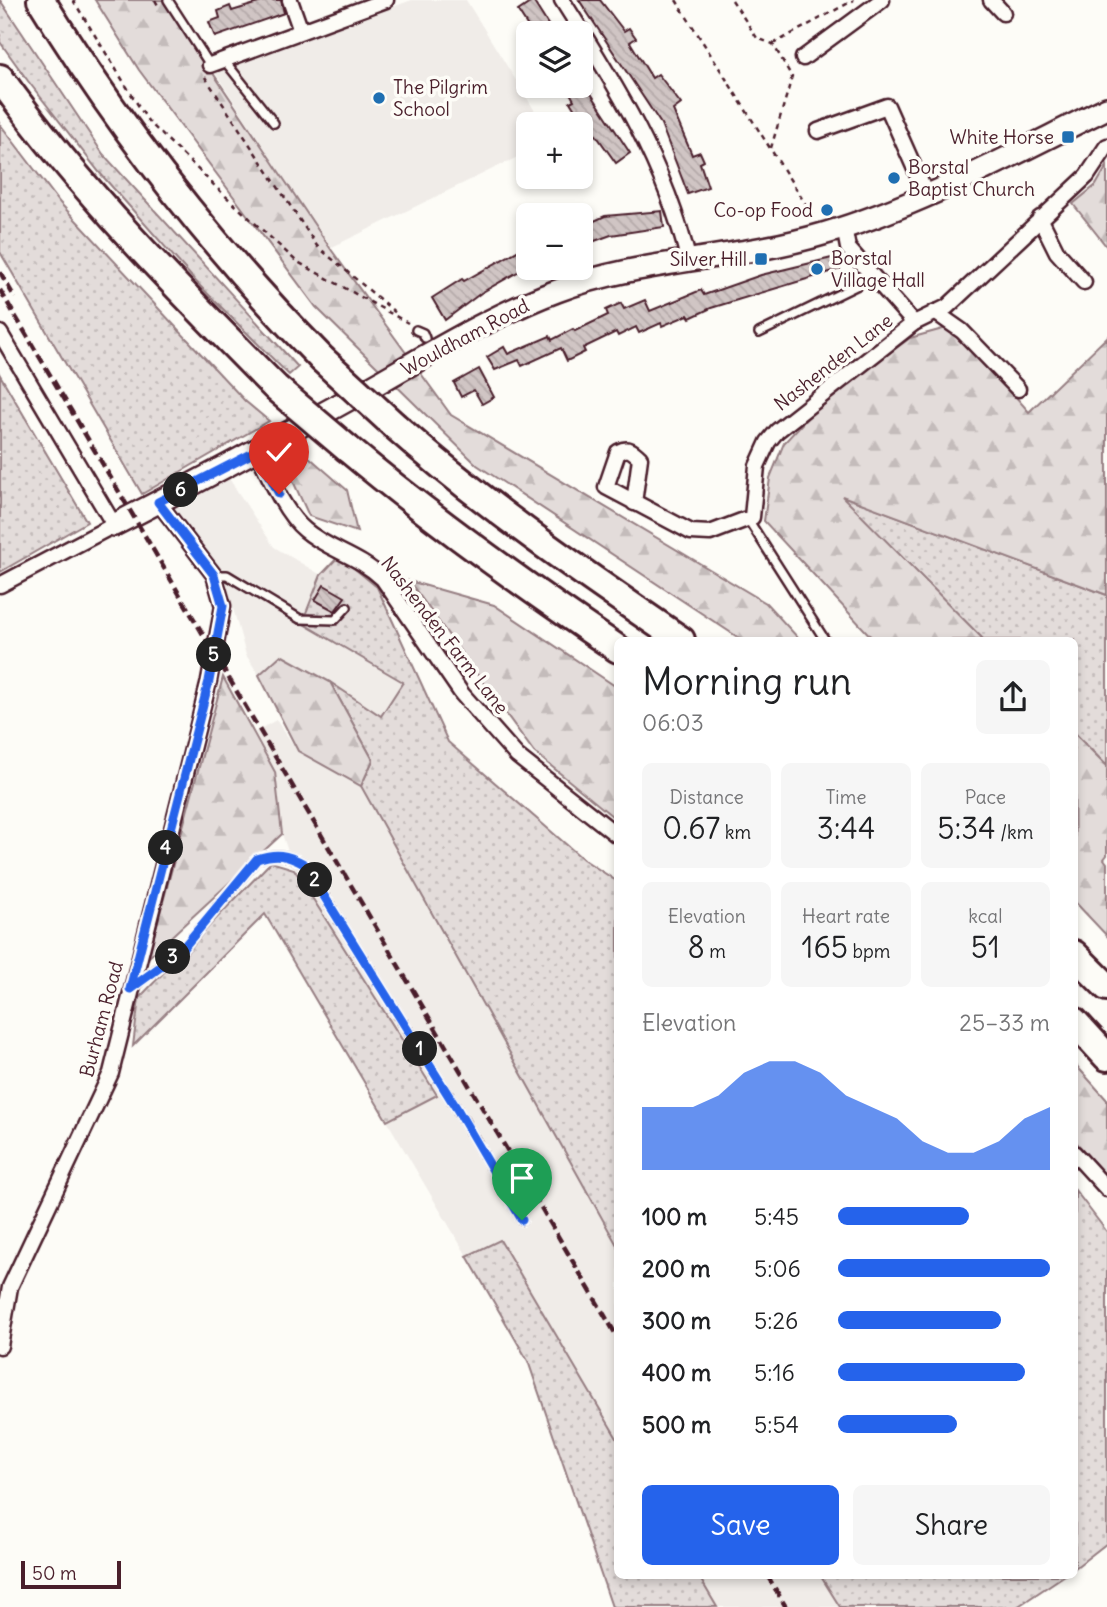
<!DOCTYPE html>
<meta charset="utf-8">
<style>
body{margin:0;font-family:Delius,sans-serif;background:#f6f6f6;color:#202124;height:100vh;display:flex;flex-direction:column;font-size:26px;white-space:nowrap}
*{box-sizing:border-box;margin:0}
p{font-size:23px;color:#757577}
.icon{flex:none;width:38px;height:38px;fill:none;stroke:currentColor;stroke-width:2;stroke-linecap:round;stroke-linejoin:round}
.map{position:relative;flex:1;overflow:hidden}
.panel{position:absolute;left:614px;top:637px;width:464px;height:942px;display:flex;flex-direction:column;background:#fff;border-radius:10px;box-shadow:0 4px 10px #0003}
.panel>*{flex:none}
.tools{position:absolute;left:516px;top:21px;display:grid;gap:14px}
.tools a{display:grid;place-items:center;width:77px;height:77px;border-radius:10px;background:#fff;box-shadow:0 4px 10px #0003;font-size:35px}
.scale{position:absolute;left:21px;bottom:18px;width:100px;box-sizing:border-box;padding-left:7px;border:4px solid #4a1f2b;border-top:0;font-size:19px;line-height:24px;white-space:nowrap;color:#4a1f2b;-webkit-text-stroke:5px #fdfcf7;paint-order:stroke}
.pin{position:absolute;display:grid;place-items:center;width:60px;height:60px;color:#fff;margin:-72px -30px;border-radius:50% 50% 50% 0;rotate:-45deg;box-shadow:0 0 7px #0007}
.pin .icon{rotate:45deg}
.km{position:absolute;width:35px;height:35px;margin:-18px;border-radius:50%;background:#222;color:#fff;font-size:19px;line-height:35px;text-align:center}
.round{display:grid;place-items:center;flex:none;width:74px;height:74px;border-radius:10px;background:#f6f6f6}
.head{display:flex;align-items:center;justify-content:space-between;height:119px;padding:0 28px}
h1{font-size:38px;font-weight:600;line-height:52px}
.metrics{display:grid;grid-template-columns:repeat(3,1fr);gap:10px;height:119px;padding:7px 28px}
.metrics div{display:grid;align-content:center;border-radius:10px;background:#f6f6f6;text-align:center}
.metrics b{font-size:30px;font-weight:600}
.metrics small{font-size:19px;font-weight:400}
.metrics p{font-size:19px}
.chart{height:196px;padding:14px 28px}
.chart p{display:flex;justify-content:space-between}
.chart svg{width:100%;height:126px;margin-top:7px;fill:#2563eb;opacity:.7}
.cta{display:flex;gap:14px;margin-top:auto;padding:14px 28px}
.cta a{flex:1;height:80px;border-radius:10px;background:#2563eb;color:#fff;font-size:28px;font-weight:600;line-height:80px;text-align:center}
.cta a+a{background:#f6f6f6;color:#202124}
ul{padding:0 28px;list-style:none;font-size:23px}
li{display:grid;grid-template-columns:112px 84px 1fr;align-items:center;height:52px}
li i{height:18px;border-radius:9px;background:#2563eb}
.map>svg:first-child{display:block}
</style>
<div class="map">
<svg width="1107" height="1607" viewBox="0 0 1107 1607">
<defs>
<pattern id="grass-dots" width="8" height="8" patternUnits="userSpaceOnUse" patternTransform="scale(1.75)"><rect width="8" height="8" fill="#e3dcda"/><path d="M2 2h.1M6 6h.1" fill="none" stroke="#c4bcbb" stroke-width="1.8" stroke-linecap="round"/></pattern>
<pattern id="forest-firs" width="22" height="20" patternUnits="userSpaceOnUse" patternTransform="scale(1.75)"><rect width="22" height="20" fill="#e3dcda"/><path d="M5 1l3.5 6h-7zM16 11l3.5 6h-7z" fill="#c4bcbb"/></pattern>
<pattern id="building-back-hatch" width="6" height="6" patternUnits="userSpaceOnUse" patternTransform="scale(1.75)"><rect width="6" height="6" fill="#d0c5c4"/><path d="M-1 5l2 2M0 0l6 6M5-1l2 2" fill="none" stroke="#b4a9a9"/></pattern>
</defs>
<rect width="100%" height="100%" fill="#fdfcf7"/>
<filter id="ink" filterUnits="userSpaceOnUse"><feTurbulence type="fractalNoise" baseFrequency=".0143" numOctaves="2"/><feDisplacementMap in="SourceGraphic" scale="14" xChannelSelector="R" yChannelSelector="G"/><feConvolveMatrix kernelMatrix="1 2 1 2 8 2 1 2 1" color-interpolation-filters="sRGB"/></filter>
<g filter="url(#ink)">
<g fill="#f0ece8">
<path d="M 412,0 L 466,0 L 543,124 L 528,124 L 528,152 L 330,248 L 214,71 Z"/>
<path d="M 228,477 L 274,547 L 321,575 L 302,623 L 404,682 L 381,717 L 281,656 L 259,675 L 246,655 L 226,583 L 173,506 Z"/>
<path d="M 276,720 L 298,751 L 361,786 L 618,1247 L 618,1440 L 500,1240 L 467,1256 L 387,1121 L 437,1094 L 294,869 L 282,834 L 275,772 L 255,732 Z"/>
<path d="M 698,1575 L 820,1575 L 840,1607 L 717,1607 Z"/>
</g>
<g fill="url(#grass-dots)" stroke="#967e82" stroke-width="2">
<path d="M 0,0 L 103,154 L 298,367 L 289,375 L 198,284 L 99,172 L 28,81 L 0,42 Z"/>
<path d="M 0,124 L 60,203 L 245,401 L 269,421 L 142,494 L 0,252 Z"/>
<path d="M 0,375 L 87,522 L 0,572 Z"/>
<path d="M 840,495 L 1107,595 L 1107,766 L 1075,733 L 1074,640 L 984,640 Z"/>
<path d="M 339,556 L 377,587 L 448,742 L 583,859 L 618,882 L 618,1247 L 361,786 L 373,760 L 330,682 L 381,716 L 403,682 L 302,623 L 321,575 Z"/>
<path d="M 271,862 L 294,869 L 437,1095 L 387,1121 L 265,914 L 133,1046 L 139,998 Z"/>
<path d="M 1075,1190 L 1107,1232 L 1107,1543 L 1075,1568 Z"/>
<path d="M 500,1240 L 618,1440 L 618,1575 L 698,1575 L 717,1607 L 612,1607 L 528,1361 L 467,1256 Z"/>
<path d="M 820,1575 L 1065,1575 L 1017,1607 L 840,1607 Z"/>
</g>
<g fill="url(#forest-firs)" stroke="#967e82" stroke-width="2">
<path d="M 95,0 L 164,0 L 330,248 L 451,415 L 766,603 L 800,640 L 742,640 L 477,465 L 316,307 L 139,70 Z"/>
<path d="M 1107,166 L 1107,247 L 1073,204 L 1096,185 Z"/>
<path d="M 954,326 L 1029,412 L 1107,337 L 1107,595 L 842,496 L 984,640 L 874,640 L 764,521 L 770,478 L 784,443 L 822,402 L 910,338 Z"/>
<path d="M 301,450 L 347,490 L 357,532 L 309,516 L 281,455 Z"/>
<path d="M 409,581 L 494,605 L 618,688 L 618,821 L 534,752 Z"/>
<path d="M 281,655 L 330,682 L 373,760 L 361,786 L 298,751 L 259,675 Z"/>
<path d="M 223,677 L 275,772 L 282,834 L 148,958 Z"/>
<path d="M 1074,733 L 1107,766 L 1107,855 L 1104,859 L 1107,863 L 1107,936 L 1075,902 Z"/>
<path d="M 1074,1063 L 1107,1100 L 1107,1177 L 1075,1141 Z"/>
</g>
<g fill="url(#building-back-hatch)" stroke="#4a1f2b" stroke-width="2">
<path d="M 268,0 L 281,0 L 284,13 L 215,37 L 209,22 L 220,18 L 218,11 L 230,6 L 232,11 Z"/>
<path d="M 579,0 L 600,0 L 624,31 L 629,28 L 636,38 L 630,42 L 652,78 L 658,74 L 681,104 L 673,110 L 692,155 L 700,152 L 704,161 L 700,163 L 708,187 L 688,194 L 661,124 Z"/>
<path d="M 533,1 L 547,23 L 553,33 L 532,33 L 518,11 Z"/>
<path d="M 566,86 L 586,86 L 630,153 L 616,163 L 596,135 L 592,137 L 570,102 L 574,100 Z"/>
<path d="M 662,211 L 664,227 L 611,235 L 581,246 L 581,227 L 605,216 Z"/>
<path d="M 528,245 L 528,266 L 481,293 L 445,320 L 432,298 L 462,279 L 464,281 Z"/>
<path d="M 836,257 L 840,269 L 711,308 L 690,318 L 688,315 L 662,326 L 661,323 L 639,333 L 636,327 L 618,336 L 616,332 L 583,348 L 585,352 L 567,361 L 561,348 L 522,366 L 519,360 L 495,370 L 487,357 L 504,347 L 508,354 L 550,336 L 552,340 L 573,329 L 575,331 L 608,315 L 606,310 L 621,303 L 624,309 L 645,300 L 650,311 L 701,290 L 704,295 L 761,275 Z"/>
<path d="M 479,369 L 494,397 L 482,404 L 474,390 L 461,397 L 454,383 Z"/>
<path d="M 324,585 L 345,597 L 335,611 L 315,600 Z"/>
</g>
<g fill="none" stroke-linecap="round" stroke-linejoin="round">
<g stroke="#4a1f2b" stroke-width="12">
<g id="lane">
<path d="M 168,0 L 210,65"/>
<path d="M 224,60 L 274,123"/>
<path d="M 416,330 L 423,333 L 425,338"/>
<path d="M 759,333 L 872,278"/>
<path d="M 749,521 L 825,640"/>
<path d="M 215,575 L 227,575 L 300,619 L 335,620 L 347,607"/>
<path d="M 136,984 L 179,954 L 257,859 C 276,853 286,854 304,864 L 457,1109 L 522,1220"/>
</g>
</g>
<g stroke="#4a1f2b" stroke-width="19">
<g id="street">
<path d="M 290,0 L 301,31"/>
<path d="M 562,0 C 616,85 665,163 689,262"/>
<path d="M 991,0 L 1003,13"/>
<path d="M 803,58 L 882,0"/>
<path d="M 210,65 L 386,0"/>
<path d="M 818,131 L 887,106 L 926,194"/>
<path d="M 1040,218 L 1057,252 L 1084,282"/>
<path d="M 844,227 L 848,248 L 914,323"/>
<path d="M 935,312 L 962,331 L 1018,389"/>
<path d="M 0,333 L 114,525 L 0,585"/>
<path d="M 257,451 C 268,474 285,514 305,530 C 328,550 358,555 383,579 L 462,694 L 517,756 L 618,836"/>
<path d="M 634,503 L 640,458 C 632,450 628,447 618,452 L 606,487 L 691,532 L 710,533 L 752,517 L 757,466 L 768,442 L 777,431 L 914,323 L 947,307 L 1087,176 L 1107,146"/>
<path d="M 1074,1153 L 1107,1189"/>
<path d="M 0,1346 L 10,1287 L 111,1073 L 209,681 L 223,606 L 214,575 L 158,502"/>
</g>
</g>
<g stroke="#4a1f2b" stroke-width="26">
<path id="secondary" d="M 114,525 C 198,482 281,437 364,391 C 426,356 490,316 557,291 C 642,259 736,260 823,234 C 922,205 1015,153 1107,108"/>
</g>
<g stroke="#4a1f2b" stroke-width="32">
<g id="highway">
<path d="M 41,0 C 121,131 214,249 322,359"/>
<path d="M 0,78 C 81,191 178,289 276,388"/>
<path d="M 395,426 C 485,506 583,573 681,640"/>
<path d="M 348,449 C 434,521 525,586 618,649"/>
<path d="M 1074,954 L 1107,987"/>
<path d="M 1074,1021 L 1107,1057"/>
</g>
</g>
<g stroke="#4a1f2b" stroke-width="2.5" stroke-dasharray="5 5" stroke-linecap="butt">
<path d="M 73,0 L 148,121 L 219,190 L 296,261 L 408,323"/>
<path d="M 155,0 L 159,7"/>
<path d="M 676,0 L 815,219"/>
<path d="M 732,0 L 757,38 L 773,44 L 792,77 L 771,148"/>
<path d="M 773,44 L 854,0"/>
<path d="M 205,77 L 317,246 L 397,314"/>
</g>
<use href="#lane" stroke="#fdfcf7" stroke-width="7"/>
<use href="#street" stroke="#fdfcf7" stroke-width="14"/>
<use href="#secondary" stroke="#fdfcf7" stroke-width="21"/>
<use href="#highway" stroke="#fdfcf7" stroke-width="26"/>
<g stroke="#4a1f2b" stroke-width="4.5" stroke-dasharray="10 5" stroke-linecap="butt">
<path d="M 0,272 L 15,298"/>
<path d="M 0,290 L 618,1338"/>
<path d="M 767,1575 L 786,1607"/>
</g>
<g stroke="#4a1f2b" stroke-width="32" stroke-linecap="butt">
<g id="highway-bridge">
<path d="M 322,359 L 395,426"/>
<path d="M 276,388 L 348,449"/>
</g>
</g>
<use href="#highway-bridge" stroke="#fdfcf7" stroke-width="26"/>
</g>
</g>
<g fill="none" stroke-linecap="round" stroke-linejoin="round" filter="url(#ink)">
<g stroke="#fff" stroke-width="14">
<path id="route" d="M 279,494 L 257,451 L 158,502 L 214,575 L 223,606 L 209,681 L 130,989 L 178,954 L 257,859 C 276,853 286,854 304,864 L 457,1109 L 522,1220"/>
</g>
<use href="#route" stroke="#2563eb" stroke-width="9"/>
</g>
<g fill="#1f6fb2" stroke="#fdfcf7" stroke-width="2.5">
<circle cx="379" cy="98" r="7"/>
<rect x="1061" y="130" width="14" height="14" rx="3.5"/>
<circle cx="894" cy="178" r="7"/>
<circle cx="827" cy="210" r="7"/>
<rect x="754" y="252" width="14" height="14" rx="3.5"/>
<circle cx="817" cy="269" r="7"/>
</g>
<g text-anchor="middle" stroke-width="7" stroke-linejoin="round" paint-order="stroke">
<g font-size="19" fill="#4a1f2b" stroke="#fdfcf7" text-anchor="start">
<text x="393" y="94">The Pilgrim<tspan x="393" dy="22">School</tspan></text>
<text x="1054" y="144" text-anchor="end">White Horse</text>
<text x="908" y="174">Borstal<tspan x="908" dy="22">Baptist Church</tspan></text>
<text x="813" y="217" text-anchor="end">Co-op Food</text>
<text x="831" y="265">Borstal<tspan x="831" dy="22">Village Hall</tspan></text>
<text x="747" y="266" text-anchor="end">Silver Hill</text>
</g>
<g font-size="19" fill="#4a1f2b" stroke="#fdfcf7">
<text transform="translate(465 337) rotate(-28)" y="7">Wouldham Road</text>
<text transform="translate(833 362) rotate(-38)" y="7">Nashenden Lane</text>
<text transform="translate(445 635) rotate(52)" y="7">Nashenden Farm Lane</text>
<text transform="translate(101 1019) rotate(-75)" y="7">Burham Road</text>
</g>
</g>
</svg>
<div class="tools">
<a><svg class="icon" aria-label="layers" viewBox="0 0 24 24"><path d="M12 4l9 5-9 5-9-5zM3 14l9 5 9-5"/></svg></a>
<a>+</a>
<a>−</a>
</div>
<div class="scale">50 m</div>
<div class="pin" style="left:522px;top:1220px;background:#1e9e55"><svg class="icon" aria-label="arrive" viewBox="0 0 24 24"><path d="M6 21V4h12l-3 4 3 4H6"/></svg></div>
<div class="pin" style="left:279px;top:494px;background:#d93025"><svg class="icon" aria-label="check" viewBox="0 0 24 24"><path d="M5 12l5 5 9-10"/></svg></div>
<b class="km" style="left:420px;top:1049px">1</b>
<b class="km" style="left:315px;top:880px">2</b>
<b class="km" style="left:173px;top:957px">3</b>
<b class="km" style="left:166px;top:848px">4</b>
<b class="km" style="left:214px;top:655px">5</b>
<b class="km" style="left:181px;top:490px">6</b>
<section class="panel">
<div class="head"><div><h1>Morning run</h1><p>06:03</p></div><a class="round"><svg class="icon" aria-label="share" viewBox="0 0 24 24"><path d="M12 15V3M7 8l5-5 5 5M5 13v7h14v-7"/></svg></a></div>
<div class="metrics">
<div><p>Distance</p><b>0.67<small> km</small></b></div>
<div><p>Time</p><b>3:44</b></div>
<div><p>Pace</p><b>5:34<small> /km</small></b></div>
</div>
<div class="metrics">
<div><p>Elevation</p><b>8<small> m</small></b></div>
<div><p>Heart rate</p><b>165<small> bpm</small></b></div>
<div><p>kcal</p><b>51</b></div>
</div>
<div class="chart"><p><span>Elevation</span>25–33 m</p>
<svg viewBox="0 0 160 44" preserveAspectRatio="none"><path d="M0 44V22L10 22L20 22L30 18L40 10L50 6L60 6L70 10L80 18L90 22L100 26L110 34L120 38L130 38L140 34L150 26L160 22V44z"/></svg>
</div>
<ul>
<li><b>100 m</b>5:45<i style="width:62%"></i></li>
<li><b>200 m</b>5:06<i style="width:100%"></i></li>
<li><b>300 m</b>5:26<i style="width:77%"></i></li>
<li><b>400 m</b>5:16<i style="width:88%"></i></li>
<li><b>500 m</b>5:54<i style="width:56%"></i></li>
</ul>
<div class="cta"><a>Save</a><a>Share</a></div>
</section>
</div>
